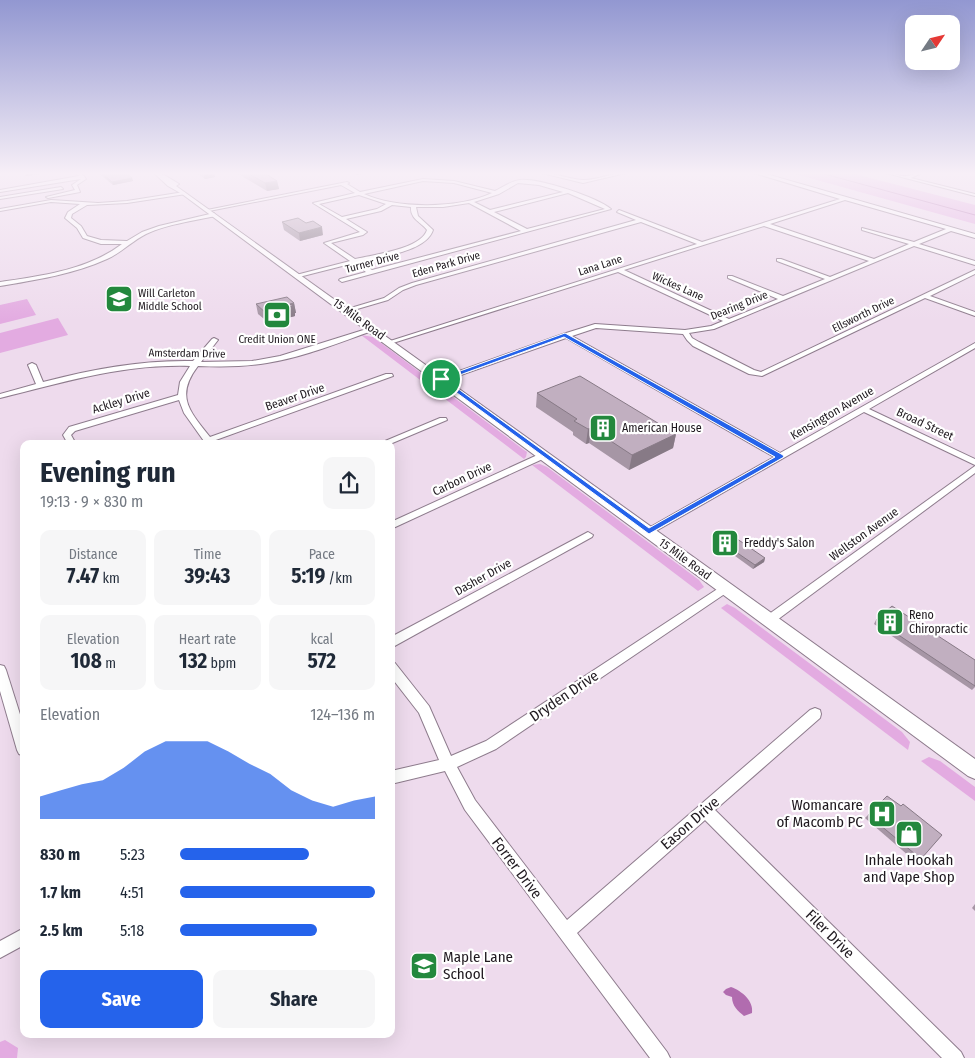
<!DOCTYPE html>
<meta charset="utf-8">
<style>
body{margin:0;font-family:"Fira Sans Condensed",sans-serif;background:#f6f6f7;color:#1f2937;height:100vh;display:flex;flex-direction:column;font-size:19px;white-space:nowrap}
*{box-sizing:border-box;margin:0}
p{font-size:16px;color:#747a83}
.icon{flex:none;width:28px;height:28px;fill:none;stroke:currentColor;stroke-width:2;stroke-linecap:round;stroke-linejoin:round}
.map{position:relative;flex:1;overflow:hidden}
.panel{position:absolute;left:20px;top:440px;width:375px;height:598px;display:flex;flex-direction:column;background:#fff;border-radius:10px;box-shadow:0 5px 20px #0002}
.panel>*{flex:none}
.needle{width:32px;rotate:55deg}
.buttons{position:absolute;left:905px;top:15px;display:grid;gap:10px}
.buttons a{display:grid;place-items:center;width:55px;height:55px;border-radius:10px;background:#fff;box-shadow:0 5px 20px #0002;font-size:25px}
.pin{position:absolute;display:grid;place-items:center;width:42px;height:42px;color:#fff;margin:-21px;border:2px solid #fff;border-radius:50%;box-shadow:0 1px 5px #0007}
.round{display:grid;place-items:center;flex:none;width:52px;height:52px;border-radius:10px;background:#f6f6f7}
.headline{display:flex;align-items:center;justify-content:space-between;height:85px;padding:0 20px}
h1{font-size:28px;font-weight:700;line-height:38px}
.stats{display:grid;grid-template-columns:repeat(3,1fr);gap:8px;height:85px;padding:5px 20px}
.stats div{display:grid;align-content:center;border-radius:10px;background:#f6f6f7;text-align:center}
.stats b{font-size:21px;font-weight:700}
.stats small{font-size:14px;font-weight:400}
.stats p{font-size:14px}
.chart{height:140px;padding:10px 20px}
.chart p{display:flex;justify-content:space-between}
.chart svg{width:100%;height:90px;margin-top:5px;fill:#2563eb;opacity:.7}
.primary-button{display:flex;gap:10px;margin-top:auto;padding:10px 20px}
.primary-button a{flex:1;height:58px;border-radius:10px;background:#2563eb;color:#fff;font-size:20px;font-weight:700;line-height:58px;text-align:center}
.primary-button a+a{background:#f6f6f7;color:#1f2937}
ul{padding:0 20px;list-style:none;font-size:16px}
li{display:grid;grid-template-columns:80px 60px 1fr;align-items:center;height:38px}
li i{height:12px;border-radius:6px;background:#2563eb}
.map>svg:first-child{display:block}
</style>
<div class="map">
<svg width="975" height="1058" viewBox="0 0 975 1058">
<rect width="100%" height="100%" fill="#eedbed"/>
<g fill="#e3abe1">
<path d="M 788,172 L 847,172 L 975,205 L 975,224 Z"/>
<path d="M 27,299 L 36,315 L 0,324 L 0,305 Z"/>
<path d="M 58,318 L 68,335 L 0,353 L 0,333 Z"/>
<path d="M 361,335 L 373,337 L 524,450 L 527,452 L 526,457 L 524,459 Z"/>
<path d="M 540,464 L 547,467 L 699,580 L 704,587 L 698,591 L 532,465 Z"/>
<path d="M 727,604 L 735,608 L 902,732 L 910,742 L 908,750 L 721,608 Z"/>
<path d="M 929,757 L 940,761 L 975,787 L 975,801 L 921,761 Z"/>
<path d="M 5,1040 L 18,1048 L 17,1058 L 0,1058 L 0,1042 Z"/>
</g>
<path fill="#b16caf" d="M 731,987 C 742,991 754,1001 752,1013 L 744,1016 C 738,1011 732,1006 732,997 L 726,995 L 723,992 L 726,989 Z"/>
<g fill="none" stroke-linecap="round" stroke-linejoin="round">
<path stroke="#b16caf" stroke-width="1" d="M 817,172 L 975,215"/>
<g stroke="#8e7c8d" stroke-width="2">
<g id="minor">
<path d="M 76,172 L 81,172 L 86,179 L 77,185 L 80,192 L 48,198 L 46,197 L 75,190 L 72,185 L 81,179 L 0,192 L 0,190 L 79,176 Z"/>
<path d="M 538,172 C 553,172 567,179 582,180 C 596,181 614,172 630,172 L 583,183 Z"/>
<path d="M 751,172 L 759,172 L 975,234 L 975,238 L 951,231 L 919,244 L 975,261 L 975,265 L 914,246 L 714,329 L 689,333 L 692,338 L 699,342 L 754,370 L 761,372 L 975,270 L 975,274 L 930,296 L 975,312 L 975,316 L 925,298 L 762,376 L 749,374 L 693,346 L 687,340 L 683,334 L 596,328 L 572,336 L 780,453 L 975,343 L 975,348 L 869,409 L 975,459 L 975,465 L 864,412 L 649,535 L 644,532 L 645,530 L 774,457 L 566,338 L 444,381 L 441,381 L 437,379 L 563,334 L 595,324 L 685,330 L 711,326 L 723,321 L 618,272 L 393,343 L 387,342 L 697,244 L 641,222 L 416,285 L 403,290 L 388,300 L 347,312 L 344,310 L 384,298 L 399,288 L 412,283 L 636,220 L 617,212 L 619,210 L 702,242 L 840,199 ZM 845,200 L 946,229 L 914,242 L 862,228 L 862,230 L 909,244 L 874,259 L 770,224 ZM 764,226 L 869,261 L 830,277 L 781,259 L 777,259 L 777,261 L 825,279 L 783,296 L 732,276 L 728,276 L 728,278 L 778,299 L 729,319 L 624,270 Z"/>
<path d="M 882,172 C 890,172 900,177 907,176 C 913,175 918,172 924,172 L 911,178 L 975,194 L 975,196 Z"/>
<path d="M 423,179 L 454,181 L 495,191 C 503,187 511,181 520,180 C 539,178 596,197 611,209 L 342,282 L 339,280 L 340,279 L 366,272 L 354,263 L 299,277 L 296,275 L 350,261 L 324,243 L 360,232 L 313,203 L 355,193 L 341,185 L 209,211 L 207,210 L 347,182 L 349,183 L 347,184 L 360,192 ZM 423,181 L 454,183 L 492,193 C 459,209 396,209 364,194 ZM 518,183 L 539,185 L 563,192 L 490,210 L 474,202 L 499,194 ZM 568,193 L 605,209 L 527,229 L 494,212 ZM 359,195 L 386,204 L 377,209 L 342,217 L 319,204 ZM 469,203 L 521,231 L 372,270 L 359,262 C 379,257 426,252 433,230 L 418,216 L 416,207 L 443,207 ZM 392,205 L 411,207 C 410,219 421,222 427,230 C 421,249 373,255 355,259 L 331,243 L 363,235 L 367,232 L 346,219 L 381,211 Z"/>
<path d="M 61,187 L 63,189 L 0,199 L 0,197 Z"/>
<path d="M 184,192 L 186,194 L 127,203 L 87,205 L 72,214 L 71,218 L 81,226 L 87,236 L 101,240 L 127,241 L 142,232 L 159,226 L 214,213 L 216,216 C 192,221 168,224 146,234 C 132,241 121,253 107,259 C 74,274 36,280 0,286 L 0,282 C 41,276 88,270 122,244 L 101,244 L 83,238 L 77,228 L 65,218 L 68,212 L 80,204 L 51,202 L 0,211 L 0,209 L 51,200 L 98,203 L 127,201 Z"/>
<path d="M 373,327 L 376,329 L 375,330 C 340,342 305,357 267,363 C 244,367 221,367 198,366 C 175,396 189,411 210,437 L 386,374 L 392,374 L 393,376 L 213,441 L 215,444 L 206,444 L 184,413 L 179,400 L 75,431 L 71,435 L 76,444 L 68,444 L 63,435 L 69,427 L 178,395 L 180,382 L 190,366 C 121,364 66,382 0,398 L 0,394 L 36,384 L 28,365 L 32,363 L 36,365 L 43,382 C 93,369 141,360 193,361 L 212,339 L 214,338 L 218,340 L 201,362 L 252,361 L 280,356 Z"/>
<path d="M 440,418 L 446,418 L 447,420 L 390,444 L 378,444 Z"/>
<path d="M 544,452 L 547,453 L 548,455 L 547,457 L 391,529 L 391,522 Z"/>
<path d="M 975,466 L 975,473 L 773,623 L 769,624 L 765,623 L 763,620 L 765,617 Z"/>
<path d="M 588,532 L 593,535 L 592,537 L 391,648 L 391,637 Z"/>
<path d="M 725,584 L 729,585 L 730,588 L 729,591 L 496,749 L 457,767 L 475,800 L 567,920 L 810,710 L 815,708 L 820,710 L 821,714 L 820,718 L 715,810 L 961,1052 L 964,1058 L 942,1058 L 705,820 L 577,933 L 667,1052 L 670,1058 L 650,1058 L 465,810 L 445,771 L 391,784 L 391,771 L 439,760 L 419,713 L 391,677 L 391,662 L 395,663 L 429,706 L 451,756 L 486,741 Z"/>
<path d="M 0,665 L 4,666 L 6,670 L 24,727 L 24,756 L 19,754 L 17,750 L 0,691 Z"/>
<path d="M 24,928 L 24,945 L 0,958 L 0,941 Z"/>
</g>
</g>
<g stroke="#8e7c8d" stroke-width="2">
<path id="secondary" d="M 153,172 C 162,172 172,180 179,184 L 176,186 L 975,759 L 975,779 L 968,776 L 182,194 L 168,186 Z"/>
</g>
<use href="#minor" fill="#fff" fill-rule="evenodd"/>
<use href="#secondary" fill="#fff" fill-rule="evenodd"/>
</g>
<g fill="#a696a5">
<path d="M 100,172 L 132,178 L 133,181 L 113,185 L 101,175 Z"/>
<path d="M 196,172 L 214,172 L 215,177 L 205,179 Z"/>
<path d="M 235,172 L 263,172 L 277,181 L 279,189 L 267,191 Z"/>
<path d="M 351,172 L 372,172 L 357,175 Z"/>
<path d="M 282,222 L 323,235 L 300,241 L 284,230 Z"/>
<path d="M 294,303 L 296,313 L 295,313 L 295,316 L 269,323 L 258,314 L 256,304 Z"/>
<path d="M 537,393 L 676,434 L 673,448 L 629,470 L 589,443 L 586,444 L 573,435 L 573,432 L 536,407 Z"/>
<path d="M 714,537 L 765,558 L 764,562 L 753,569 L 713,540 Z"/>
<path d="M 876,620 L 975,660 L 975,687 L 972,690 L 874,624 Z"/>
<path d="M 901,806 L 942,835 L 917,863 L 865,818 L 868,815 Z"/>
<path d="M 975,904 L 975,911 L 972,908 Z"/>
</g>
<g fill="#877a86">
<path d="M 33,172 L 39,172 L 40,174 L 26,176 L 25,174 Z"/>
<path d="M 203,172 L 214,172 L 215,177 L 205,179 Z"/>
<path d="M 357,172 L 372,172 L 357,175 Z"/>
<path d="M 132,178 L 133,181 L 113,185 L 112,182 Z"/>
<path d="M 277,181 L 279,189 L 267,191 L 265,183 Z"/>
<path d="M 322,227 L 323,235 L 300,241 L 299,233 Z"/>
<path d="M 294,303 L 296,313 L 295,313 L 295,316 L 269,323 L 267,314 Z"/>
<path d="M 591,428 L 589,443 L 586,444 L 588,429 Z"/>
<path d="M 676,434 L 673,448 L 629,470 L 632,455 Z"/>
<path d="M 765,558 L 764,562 L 753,569 L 755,565 Z"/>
</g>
<g fill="#c1afc0" stroke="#877a86">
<path d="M 101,172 L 125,172 L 132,178 L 112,182 Z"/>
<path d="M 246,172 L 263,172 L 277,181 L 265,183 Z"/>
<path d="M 298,218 L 306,223 L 313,221 L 322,227 L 299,233 L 282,222 Z"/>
<path d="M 287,297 L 294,303 L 290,304 L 293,306 L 267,314 L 256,304 Z"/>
<path d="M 580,376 L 676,434 L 632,455 L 591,428 L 588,429 L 574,421 L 577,419 L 537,393 Z"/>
<path d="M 724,530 L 765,558 L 755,565 L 714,537 Z"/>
<path d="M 892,606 L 975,660 L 975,686 L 876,620 Z"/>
<path d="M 887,796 L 901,806 L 903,804 L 942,835 L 921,859 L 868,815 Z"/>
</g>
<linearGradient id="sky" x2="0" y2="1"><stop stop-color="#9297d1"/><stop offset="0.54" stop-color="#f7eff7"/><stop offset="1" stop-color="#f7eff7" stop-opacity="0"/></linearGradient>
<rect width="975" height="321" fill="url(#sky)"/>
<path fill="#2563eb" stroke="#fff" fill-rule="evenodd" d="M 565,333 L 783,455 L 784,457 L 649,534 L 438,379 ZM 564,337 L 775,457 L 649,528 L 446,380 Z"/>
<defs>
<g id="school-square" transform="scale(1.4375)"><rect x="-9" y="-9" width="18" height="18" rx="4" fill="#23883d" stroke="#fff"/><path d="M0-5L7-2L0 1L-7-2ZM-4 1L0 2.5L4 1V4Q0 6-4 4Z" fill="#fff"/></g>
<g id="bank-square" transform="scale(1.4375)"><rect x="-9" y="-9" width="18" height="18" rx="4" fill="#23883d" stroke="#fff"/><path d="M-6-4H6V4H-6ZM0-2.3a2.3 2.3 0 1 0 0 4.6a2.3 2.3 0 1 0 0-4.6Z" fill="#fff"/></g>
<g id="building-square" transform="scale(1.4375)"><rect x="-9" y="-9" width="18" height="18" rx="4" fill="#23883d" stroke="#fff"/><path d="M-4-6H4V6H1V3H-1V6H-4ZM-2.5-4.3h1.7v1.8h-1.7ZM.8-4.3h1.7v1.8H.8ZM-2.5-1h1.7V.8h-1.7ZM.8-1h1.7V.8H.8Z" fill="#fff"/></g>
<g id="hospital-square" transform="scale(1.4375)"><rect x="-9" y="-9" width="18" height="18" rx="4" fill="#23883d" stroke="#fff"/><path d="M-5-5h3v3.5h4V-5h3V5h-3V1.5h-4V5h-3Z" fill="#fff"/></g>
<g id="shop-square" transform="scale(1.4375)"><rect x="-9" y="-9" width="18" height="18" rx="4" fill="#23883d" stroke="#fff"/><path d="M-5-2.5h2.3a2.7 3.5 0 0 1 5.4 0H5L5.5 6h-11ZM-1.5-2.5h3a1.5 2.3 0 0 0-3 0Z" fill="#fff"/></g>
</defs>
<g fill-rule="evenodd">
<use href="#school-square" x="119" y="299"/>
<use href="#bank-square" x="277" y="315"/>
<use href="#building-square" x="603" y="428"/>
<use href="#building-square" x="725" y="543"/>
<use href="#building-square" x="890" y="622"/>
<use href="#hospital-square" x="882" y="814"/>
<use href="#shop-square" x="909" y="834"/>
<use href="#school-square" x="424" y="966"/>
</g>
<g text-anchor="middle" stroke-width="4.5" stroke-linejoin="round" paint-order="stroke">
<g font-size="11" fill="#1f191f" stroke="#fff">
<text transform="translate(372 262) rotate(-15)" y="4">Turner Drive</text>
<text transform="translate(446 264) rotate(-16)" y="4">Eden Park Drive</text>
<text transform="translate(600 265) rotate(-18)" y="4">Lana Lane</text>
<text transform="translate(678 286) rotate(24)" y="4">Wickes Lane</text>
<text transform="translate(739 305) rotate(-22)" y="4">Dearing Drive</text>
<text transform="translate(863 314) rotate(-26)" y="4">Ellsworth Drive</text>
<text transform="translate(187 353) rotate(1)" y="4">Amsterdam Drive</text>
</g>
<g font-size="11" fill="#1f191f" stroke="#fff" text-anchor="start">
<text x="138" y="297">Will Carleton<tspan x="138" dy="13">Middle School</tspan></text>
<text x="277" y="343" text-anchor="middle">Credit Union ONE</text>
</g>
<g font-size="12" fill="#1f191f" stroke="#fff">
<text transform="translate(359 319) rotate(36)" y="4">15 Mile Road</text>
<text transform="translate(295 397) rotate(-19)" y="4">Beaver Drive</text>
<text transform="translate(121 401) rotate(-17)" y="4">Ackley Drive</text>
<text transform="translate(832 413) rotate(-30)" y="4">Kensington Avenue</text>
<text transform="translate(925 424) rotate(25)" y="4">Broad Street</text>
<text transform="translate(462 479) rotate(-25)" y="4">Carbon Drive</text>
<text transform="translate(864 534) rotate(-36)" y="4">Wellston Avenue</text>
<text transform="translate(685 559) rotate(36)" y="4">15 Mile Road</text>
<text transform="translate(483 577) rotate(-29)" y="4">Dasher Drive</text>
</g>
<g font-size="12" fill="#1f191f" stroke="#fff" text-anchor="start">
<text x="622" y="432">American House</text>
<text x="744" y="547">Freddy's Salon</text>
<text x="909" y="619">Reno<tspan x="909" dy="14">Chiropractic</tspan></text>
</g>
<g font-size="15" fill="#1f191f" stroke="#fff">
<text transform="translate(564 696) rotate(-34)" y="5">Dryden Drive</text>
<text transform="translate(690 823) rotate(-41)" y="5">Eason Drive</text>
<text transform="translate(517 868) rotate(53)" y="5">Forrer Drive</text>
<text transform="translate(830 934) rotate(45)" y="5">Filer Drive</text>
</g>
<g font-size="15" fill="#1f191f" stroke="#fff" text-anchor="end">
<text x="863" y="810">Womancare<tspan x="863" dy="17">of Macomb PC</tspan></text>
<text x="909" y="865" text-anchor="middle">Inhale Hookah<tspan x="909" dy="17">and Vape Shop</tspan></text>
<text x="443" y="962" text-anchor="start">Maple Lane<tspan x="443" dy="17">School</tspan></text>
</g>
</g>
</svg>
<div class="buttons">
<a><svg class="needle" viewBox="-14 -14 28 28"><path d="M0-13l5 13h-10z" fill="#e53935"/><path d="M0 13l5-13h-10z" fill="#747a83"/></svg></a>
</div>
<div class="pin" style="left:441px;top:379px;background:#1e9e55"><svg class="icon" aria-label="arrive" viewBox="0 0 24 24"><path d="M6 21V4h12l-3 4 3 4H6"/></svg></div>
<section class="panel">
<div class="headline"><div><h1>Evening run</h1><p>19:13 · 9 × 830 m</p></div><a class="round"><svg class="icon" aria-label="share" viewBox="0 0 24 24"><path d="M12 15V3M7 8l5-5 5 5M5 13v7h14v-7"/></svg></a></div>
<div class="stats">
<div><p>Distance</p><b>7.47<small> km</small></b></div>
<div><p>Time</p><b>39:43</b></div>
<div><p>Pace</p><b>5:19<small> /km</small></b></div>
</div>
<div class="stats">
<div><p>Elevation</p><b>108<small> m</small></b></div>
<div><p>Heart rate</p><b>132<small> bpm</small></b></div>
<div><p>kcal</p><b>572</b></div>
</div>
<div class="chart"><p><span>Elevation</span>124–136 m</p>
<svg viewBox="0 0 160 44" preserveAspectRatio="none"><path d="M0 44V33L10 30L20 27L30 25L40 19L50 11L60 6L70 6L80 6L90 11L100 17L110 22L120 30L130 35L140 38L150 35L160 33V44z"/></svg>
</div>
<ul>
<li><b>830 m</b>5:23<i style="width:66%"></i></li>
<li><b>1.7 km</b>4:51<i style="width:100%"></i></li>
<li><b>2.5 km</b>5:18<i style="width:70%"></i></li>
</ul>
<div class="primary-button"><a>Save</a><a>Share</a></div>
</section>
</div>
